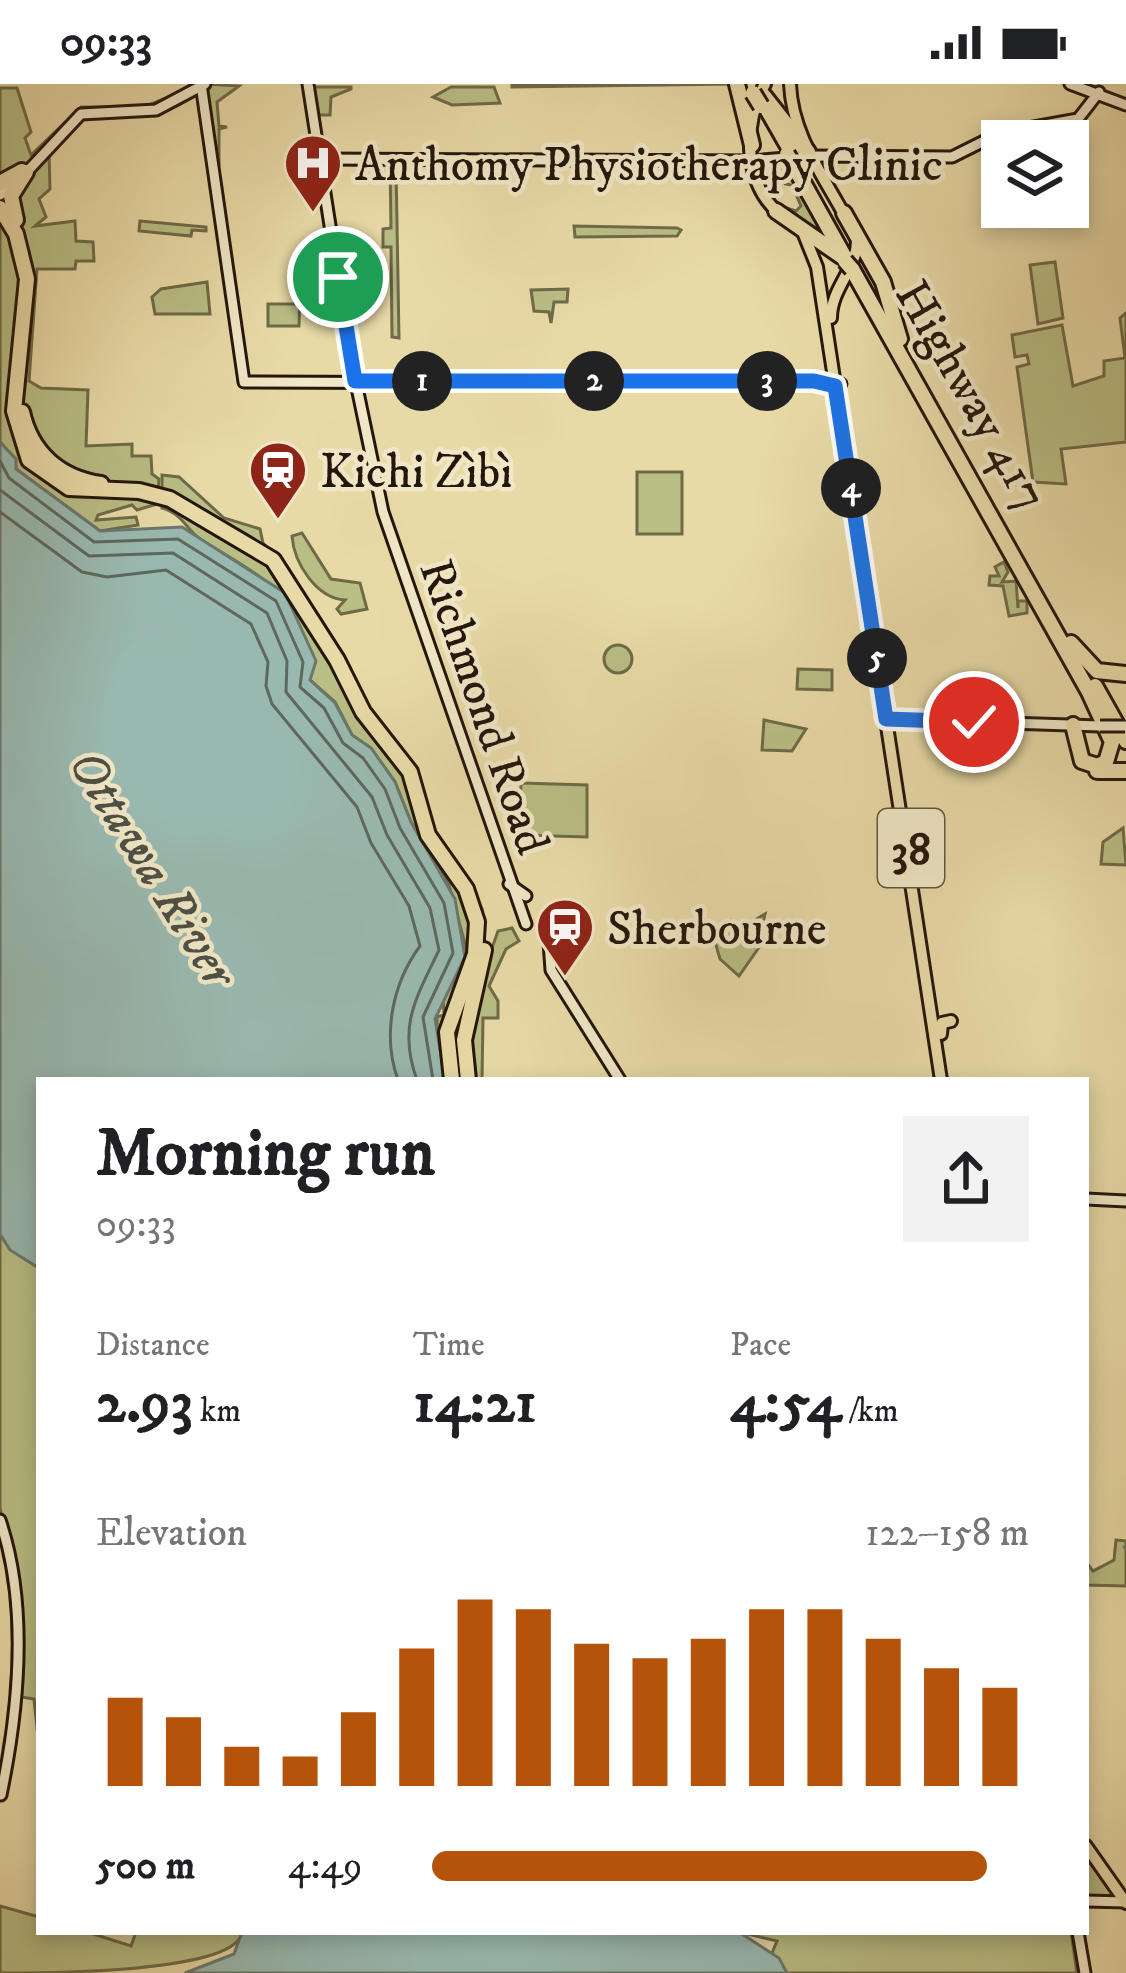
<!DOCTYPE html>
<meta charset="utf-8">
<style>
body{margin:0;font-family:"IM FELL DW Pica",serif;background:#f2f2f2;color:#202124;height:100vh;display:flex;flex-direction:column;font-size:45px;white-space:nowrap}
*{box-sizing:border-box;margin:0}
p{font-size:39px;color:#757577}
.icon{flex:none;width:66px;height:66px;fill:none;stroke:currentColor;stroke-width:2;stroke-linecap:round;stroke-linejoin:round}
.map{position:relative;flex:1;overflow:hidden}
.sheet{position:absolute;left:36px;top:993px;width:1053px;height:858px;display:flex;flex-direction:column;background:#fff;border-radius:0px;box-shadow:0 6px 18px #0003}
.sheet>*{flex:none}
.fabs{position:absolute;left:981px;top:36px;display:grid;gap:24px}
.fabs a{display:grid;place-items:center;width:108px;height:108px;border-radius:0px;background:#fff;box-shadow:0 6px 18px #0003;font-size:60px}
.pin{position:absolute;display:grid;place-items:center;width:102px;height:102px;color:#fff;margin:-51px;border:6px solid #fff;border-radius:50%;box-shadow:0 3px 12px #0007}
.km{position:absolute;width:60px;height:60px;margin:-30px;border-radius:50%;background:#222;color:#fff;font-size:33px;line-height:60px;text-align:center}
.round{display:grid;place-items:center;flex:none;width:126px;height:126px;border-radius:0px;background:#f2f2f2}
.head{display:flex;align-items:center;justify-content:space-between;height:204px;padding:0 60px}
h1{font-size:66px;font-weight:700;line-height:90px}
.figures{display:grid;grid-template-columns:repeat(3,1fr);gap:18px;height:204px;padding:12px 60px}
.figures div{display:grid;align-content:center}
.figures b{font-size:60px;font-weight:700}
.figures small{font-size:33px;font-weight:400}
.figures p{font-size:33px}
.chart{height:336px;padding:24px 60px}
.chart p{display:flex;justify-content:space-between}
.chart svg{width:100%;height:216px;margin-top:12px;stroke:#b45309;stroke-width:6}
ul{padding:0 60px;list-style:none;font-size:39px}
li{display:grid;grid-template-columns:192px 144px 1fr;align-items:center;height:90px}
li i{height:30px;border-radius:15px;background:#b45309}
.status{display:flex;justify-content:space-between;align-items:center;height:84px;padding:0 60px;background:#fff;direction:ltr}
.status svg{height:33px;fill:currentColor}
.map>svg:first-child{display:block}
</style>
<div class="status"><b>09:33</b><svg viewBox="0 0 49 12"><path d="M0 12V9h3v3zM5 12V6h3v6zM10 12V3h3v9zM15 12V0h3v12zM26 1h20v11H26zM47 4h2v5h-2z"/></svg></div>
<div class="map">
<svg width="1126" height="1889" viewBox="0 0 1126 1889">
<rect width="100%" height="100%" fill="#e8daa7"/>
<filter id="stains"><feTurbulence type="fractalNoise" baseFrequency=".00167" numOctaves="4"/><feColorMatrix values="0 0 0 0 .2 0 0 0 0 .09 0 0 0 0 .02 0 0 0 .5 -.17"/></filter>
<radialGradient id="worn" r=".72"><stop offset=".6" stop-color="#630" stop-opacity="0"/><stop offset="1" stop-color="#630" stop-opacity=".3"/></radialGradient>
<g fill="#b9be85" stroke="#6e6a48" stroke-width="3">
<path d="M 205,0 L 239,2 L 217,18 L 219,42 L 227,43 L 219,45 L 219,82 Z"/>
<path d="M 512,0 L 736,0 L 512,3 Z"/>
<path d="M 314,3 L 351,3 L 351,5 L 331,13 L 330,31 L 319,31 Z"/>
<path d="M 451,3 L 494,3 L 500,19 L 452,21 L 433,13 Z"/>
<path d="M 0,4 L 17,4 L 31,48 L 25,54 L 31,71 L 81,23 L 144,23 L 188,5 L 190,14 C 144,46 122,19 85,33 C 71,38 59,57 49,67 L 50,105 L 39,115 L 46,133 L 35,142 L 75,137 L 76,157 L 93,158 L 94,177 L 76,177 L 75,185 L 37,185 L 29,297 L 41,304 L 88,306 L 86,362 L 132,360 L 132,372 L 151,372 L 152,390 L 159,395 L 157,420 L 137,426 L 132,421 L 98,431 L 96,436 L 136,433 L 138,441 L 100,447 L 16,385 L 15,375 L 0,358 L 0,120 L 10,108 L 0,107 Z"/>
<path d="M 782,78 L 786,78 L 832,161 L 774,120 L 796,127 L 801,122 L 792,101 L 785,100 Z"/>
<path d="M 390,79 L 396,82 L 399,254 L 392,253 L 391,163 L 383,163 L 383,145 L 391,144 Z"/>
<path d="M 140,137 L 206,143 L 206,147 L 192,146 L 191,152 L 139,147 Z"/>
<path d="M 574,142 L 677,144 L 681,146 L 677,152 L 575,153 Z"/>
<path d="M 1055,178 L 1063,234 L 1038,240 L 1030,181 Z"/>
<path d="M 207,198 L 210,230 L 155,230 L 152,213 L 161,205 Z"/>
<path d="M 568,205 L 567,218 L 554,218 L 551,239 L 549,228 L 534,227 L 531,206 Z"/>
<path d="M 300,208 L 299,242 L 268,242 L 268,220 L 299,220 Z"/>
<path d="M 1126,229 L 1126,358 L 1061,365 L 1066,400 L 1033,398 L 1017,283 L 1029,280 L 1027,271 L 1015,273 L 1012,251 L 1062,241 L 1073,302 L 1104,292 L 1104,277 L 1125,274 L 1120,234 Z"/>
<rect x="637" y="388" width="45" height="62"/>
<path d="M 162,391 L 179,393 L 224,434 L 260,445 L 263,459 L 288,487 L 367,625 L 415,685 L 437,754 L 482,825 L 486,881 L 498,847 L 512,844 L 519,857 L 506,865 L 489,902 L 498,917 L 498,934 L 483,934 L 482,996 L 446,996 L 437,973 L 437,933 L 444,931 L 443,913 L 467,867 L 449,801 L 411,738 L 395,698 L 371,664 L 352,651 L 335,618 L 310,596 C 304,511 271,499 203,457 C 187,448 184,430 162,424 Z"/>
<path d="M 302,449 L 331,495 L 360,499 L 367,525 L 341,530 L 337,525 L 345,516 C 316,514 294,479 292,452 Z"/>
<path d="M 1004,478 L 1008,488 L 1002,498 L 1016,497 L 1018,524 L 1018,517 L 1027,517 L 1027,529 L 1009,532 L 1003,502 L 989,501 L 990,492 L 999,492 L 995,483 Z"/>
<circle cx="618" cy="575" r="14"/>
<path d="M 798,585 L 832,586 L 832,606 L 797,605 Z"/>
<path d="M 764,636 L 806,645 L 792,667 L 762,666 Z"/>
<path d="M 521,699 L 587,701 L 587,753 L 519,751 Z"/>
<path d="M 1123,744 L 1126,781 L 1101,780 L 1103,758 Z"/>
<path d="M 765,830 L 762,843 L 771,846 L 739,892 L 720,875 L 711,844 L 731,836 L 740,845 Z"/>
<path d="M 0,1150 L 11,1166 L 39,1184 L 39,1663 L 34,1615 L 15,1612 L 21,1516 L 0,1424 Z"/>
<path d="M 1116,1456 L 1126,1457 L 1126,1502 L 1086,1501 L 1086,1478 L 1093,1487 L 1114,1476 Z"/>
<path d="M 1086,1765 L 1120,1814 L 1086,1815 Z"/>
<path d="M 0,1822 L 39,1833 L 39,1848 L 87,1848 L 131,1862 L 136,1848 L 242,1848 C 237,1889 46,1889 0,1889 Z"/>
<path d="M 739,1848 L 1071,1848 L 1077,1889 L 787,1889 L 772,1869 L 777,1857 Z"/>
</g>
<g fill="#99b9b0" stroke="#6a786e" stroke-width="3">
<path d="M 0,358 L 16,375 L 16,385 L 100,447 L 182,443 L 285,509 L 316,577 L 310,596 L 335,619 L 352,651 L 371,664 L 395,698 L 411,738 L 455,815 L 465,873 L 435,935 L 445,996 L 39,996 L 39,1184 L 10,1166 L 0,1150 Z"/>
<path d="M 242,1848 L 739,1848 L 779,1874 L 787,1889 L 185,1889 L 234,1870 Z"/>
</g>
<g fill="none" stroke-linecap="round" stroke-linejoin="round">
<g stroke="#5e685e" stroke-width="3">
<path d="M 0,377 L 9,394 L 94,458 L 178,455 L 276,517 L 303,578 L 300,603 L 324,624 L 343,659 L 363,674 L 385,705 L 400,744 L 444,819 L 453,869 L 423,933 L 433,996"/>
<path d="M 0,406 L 89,472 L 173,469 L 267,529 L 287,577 L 286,608 L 372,713 L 387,751 L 430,824 L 439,866 C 417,913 397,941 417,996"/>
<path d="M 0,428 L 82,488 L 107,493 L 166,486 L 251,540 L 268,578 L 266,602 L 272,620 L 357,723 L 371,759 L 409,822 L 420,862 C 392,900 382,952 398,996"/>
</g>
<path stroke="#6a786e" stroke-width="3" d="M 1124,1463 L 1126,1463"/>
<g stroke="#24160b" stroke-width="15">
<g id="secondary">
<path d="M 201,0 L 244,298 L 841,300"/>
<path d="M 308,0 L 350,270 L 383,428 L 526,840"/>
<path d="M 1070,0 L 1126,21"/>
<path d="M 810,72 L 952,73 L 1000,49 L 1078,35 L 1099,8"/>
<path d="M 321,75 L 752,77 L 810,72"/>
<path d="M 24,91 L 81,30 L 156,26 L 205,0"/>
<path d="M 0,111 L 14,96"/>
<path d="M 886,635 L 1100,642"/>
<path d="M 509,800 L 526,812"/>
<path d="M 549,858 L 551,886 L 620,996"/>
<path d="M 1086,1115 L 1126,1117"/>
<path d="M 0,1436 C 29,1522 19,1624 1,1711"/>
<path d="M 1086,1817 L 1126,1818"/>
<path d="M 1078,1848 L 1085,1889"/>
</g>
</g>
<g stroke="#24160b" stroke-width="16">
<g id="primary">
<path d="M 765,0 C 743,38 743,100 779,129"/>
<path d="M 790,0 C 792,51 823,91 846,134"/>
<path d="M 803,148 L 817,183 L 941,996"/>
<path d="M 831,234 C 831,204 857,185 857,157"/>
<path d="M 941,950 L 942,939 L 951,937"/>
<path d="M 1086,1762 L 1126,1819"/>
</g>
</g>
<g stroke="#24160b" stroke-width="20">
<g id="highway">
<path d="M 737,0 L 752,61"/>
<path d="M 764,12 L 808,68"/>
<path d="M 768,27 L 792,69"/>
<path d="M 791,77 L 848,179"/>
<path d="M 0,99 L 22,87"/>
<path d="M 0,124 L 16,150 L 27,195 L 14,327 L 29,376 L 69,404 L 139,407 L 170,415 L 273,476 L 337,576 L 363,628 L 410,688 L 428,751 L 466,805 L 477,838 L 475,870 L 447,948 L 452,996"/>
<path d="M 776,127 L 841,172"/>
<path d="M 844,129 L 883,198 L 900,255"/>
<path d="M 16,136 L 11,112 L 26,88"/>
<path d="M 852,185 L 1089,608 L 1112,658 L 1106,678 L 1097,682 L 1082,677 L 1073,641"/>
<path d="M 22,328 C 31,369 60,394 101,400"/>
<path d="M 1071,559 L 1097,587 L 1126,590"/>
<path d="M 1095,602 L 1126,657"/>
<path d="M 1097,687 L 1126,687"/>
<path d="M 468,996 L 464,956 L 484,866"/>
</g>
</g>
<use href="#secondary" stroke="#f0e7c6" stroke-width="9"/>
<use href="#primary" stroke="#e8daa7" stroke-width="10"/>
<use href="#highway" stroke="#e8daa7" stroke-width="14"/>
<g stroke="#24160b" stroke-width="15" stroke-linecap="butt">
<path id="secondary-bridge" d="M 1100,642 L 1125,642"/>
</g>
<g stroke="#24160b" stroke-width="20" stroke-linecap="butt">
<g id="highway-bridge">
<path d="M 753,9 L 761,22"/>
<path d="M 787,70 L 791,77"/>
<path d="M 845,177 L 852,185"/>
</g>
</g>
<use href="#secondary-bridge" stroke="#f0e7c6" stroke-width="9"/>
<use href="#highway-bridge" stroke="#e8daa7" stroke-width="14"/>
</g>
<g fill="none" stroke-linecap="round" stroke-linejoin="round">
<g stroke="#fff" stroke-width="24">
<path id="route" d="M 338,193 L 355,297 L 814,297 L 835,302 L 886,635 L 974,638"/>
</g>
<use href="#route" stroke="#1a73e8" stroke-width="15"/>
</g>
<defs>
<g id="hospital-pin" transform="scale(3)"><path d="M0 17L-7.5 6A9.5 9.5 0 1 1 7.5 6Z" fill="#8f2418" stroke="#f0e7c6"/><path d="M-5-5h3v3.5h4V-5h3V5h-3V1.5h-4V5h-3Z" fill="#fff"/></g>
<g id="station-pin" transform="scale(3)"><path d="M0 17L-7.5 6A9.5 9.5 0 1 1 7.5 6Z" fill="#8f2418" stroke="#f0e7c6"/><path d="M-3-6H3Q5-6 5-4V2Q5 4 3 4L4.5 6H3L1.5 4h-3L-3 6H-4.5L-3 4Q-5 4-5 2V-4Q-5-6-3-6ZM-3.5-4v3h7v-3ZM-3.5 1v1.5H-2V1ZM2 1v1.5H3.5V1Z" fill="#fff"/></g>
</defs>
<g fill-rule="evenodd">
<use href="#hospital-pin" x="313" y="79"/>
<use href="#station-pin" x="278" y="386"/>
<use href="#station-pin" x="565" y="843"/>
</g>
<g text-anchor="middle" stroke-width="9" stroke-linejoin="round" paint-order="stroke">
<rect fill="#f0e7c6" stroke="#615543" stroke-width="3" x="878" y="725" width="66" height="78" rx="9"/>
<g font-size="45" font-weight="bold" fill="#24160b">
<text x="911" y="780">38</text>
</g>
<g font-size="48" fill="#24160b" stroke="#f0e7c6" text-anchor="start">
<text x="355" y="96">Anthomy Physiotherapy Clinic</text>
<text x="320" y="403">Kichi Zìbì</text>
<text x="607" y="860">Sherbourne</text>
</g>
<g font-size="48" fill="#24160b" stroke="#f0e7c6">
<text transform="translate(973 310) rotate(60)" y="17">Highway 417</text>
<text transform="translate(486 622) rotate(71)" y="17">Richmond Road</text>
</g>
<g font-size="51" font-style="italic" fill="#4d4f45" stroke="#f0e7c6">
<text transform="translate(154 783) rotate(58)" y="18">Ottawa River</text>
</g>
</g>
<rect width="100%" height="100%" filter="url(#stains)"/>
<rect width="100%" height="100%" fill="url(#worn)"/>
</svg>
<div class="fabs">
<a><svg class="icon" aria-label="layers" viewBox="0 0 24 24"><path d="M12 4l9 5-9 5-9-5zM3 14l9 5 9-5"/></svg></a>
</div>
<div class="pin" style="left:338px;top:193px;background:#1e9e55"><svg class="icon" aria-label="arrive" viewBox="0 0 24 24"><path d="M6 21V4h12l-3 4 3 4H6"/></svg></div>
<div class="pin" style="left:974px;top:638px;background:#d93025"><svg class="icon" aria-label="check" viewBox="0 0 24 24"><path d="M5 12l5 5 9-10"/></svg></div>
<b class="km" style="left:422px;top:297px">1</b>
<b class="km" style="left:594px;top:297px">2</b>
<b class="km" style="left:767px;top:297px">3</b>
<b class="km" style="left:851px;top:404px">4</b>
<b class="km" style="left:877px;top:574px">5</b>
<section class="sheet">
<div class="head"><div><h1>Morning run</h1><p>09:33</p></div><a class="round"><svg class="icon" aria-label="share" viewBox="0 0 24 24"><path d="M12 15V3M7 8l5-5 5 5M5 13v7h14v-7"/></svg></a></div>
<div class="figures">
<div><p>Distance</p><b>2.93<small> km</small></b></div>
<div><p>Time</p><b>14:21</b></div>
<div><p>Pace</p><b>4:54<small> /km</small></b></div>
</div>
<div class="chart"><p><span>Elevation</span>122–158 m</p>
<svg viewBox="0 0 160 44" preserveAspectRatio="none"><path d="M5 44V26M15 44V30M25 44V36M35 44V38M45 44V29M55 44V16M65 44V6M75 44V8M85 44V15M95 44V18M105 44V14M115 44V8M125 44V8M135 44V14M145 44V20M155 44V24"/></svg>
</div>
<ul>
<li><b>500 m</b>4:49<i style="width:93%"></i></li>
</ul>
</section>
</div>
